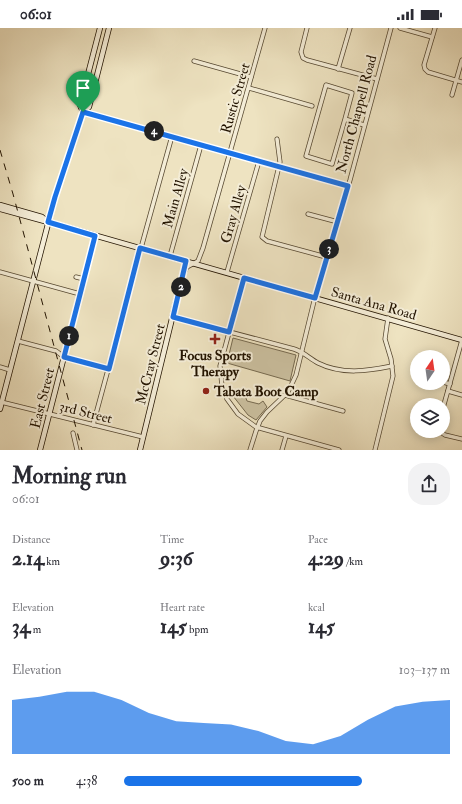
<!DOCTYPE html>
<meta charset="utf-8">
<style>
body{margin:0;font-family:"IM FELL Double Pica",serif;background:#f2f2f3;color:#2b2b33;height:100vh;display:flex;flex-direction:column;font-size:15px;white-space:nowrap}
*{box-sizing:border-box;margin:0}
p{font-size:13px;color:#7c7c81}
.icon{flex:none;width:22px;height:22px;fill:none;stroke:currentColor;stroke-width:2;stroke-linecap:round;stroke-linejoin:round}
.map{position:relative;height:422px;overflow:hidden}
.panel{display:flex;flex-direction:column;background:#fff;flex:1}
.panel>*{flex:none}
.needle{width:26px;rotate:13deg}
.buttons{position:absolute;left:410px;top:322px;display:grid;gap:8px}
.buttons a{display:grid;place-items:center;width:40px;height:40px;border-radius:50%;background:#fff;box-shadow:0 2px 10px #0003;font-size:20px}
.pin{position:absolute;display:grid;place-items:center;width:34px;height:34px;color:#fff;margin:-41px -17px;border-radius:50% 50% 50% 0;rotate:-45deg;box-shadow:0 0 4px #0007}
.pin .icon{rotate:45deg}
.km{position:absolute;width:20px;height:20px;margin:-10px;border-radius:50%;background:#222;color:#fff;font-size:11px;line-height:20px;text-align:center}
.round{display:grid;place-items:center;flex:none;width:42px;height:42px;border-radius:16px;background:#f2f2f3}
.head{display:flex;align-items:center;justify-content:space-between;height:68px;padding:0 12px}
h1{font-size:22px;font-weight:800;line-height:30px}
.figures{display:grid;grid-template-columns:repeat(3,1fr);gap:6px;height:68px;padding:4px 12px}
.figures div{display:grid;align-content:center}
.figures b{font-size:20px;font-weight:800}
.figures small{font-size:11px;font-weight:400}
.figures p{font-size:11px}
.chart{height:112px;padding:8px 12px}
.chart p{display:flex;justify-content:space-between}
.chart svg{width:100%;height:72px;margin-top:4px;fill:#1a73e8;opacity:.7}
ul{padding:0 12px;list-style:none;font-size:13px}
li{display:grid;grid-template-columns:64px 48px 1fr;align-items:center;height:30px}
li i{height:10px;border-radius:5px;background:#1a73e8}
.status{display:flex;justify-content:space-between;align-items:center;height:28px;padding:0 20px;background:#fff;direction:ltr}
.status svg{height:11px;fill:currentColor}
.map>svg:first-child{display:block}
</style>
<div class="status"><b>06:01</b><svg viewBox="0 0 49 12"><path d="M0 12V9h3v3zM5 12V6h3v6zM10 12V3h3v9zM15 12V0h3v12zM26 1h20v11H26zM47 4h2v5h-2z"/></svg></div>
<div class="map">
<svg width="462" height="422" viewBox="0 0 462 422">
<rect width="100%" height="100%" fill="#eee3c1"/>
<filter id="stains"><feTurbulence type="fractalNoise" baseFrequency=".005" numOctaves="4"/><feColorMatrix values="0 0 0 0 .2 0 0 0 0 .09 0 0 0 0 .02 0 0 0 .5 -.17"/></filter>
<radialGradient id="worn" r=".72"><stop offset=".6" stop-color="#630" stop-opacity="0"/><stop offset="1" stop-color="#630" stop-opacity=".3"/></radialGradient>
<g fill="#cbc0a0" stroke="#766a50">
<path d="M 233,310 L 296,327 L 290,353 L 227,335 Z"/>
<path d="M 243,361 L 247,373 L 259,376 L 263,373 L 267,379 L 256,392 L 248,387 L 233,368 Z"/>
</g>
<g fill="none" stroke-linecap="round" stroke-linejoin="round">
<g stroke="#554730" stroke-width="5">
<g id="street">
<path d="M 307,0 L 301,24 L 303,30 L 307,32 L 377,51"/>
<path d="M 400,0 L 432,9"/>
<path d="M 435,0 L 424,37 L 425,41 L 428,44 L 462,54"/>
<path d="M 194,33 L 251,49"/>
<path d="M 338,41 L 350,0"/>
<path d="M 249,60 L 312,78"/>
<path d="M 452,67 L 462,32"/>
<path d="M 83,84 L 348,158"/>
<path d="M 345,91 L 332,136 L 306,128 L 326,57 L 352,65 L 345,91 L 364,97"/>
<path d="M 277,111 L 280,134 L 262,209 L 267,213 L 326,229"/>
<path d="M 308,186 L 338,194"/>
<path d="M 170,228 L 201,117"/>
<path d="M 0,244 L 80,266"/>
<path d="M 227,244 L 259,133"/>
<path d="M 184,245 L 187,239 L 198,233 L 203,220 L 265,0"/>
<path d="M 76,249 L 84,251"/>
<path d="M 244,249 L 220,338 L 222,358 L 227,371 L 238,386 L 256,399 L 339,422"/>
<path d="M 173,289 L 294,321 C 304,324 310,331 318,335 C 342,347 368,343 392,338"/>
<path d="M 18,313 L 56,323 L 64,329 L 109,341"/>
<path d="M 0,339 L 10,342"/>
<path d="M 443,354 L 450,356"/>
<path d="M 448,363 L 462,367"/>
<path d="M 285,367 L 343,383"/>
<path d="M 1,374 L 143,409"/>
<path d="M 443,380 L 462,312"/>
<path d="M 93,397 L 141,220 L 172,108"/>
<path d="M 439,403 L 445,407 L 462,411"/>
<path d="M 73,405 L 77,422"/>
<path d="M 250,422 L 256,403 L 260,393 L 267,384 L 288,364 L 296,347 L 315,269 L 350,152 L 391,0"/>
<path d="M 282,422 L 286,408"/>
<path d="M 375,422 L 393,348 L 391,331 L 385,311 L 388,290"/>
</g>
</g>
<g stroke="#221300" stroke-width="6">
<g id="secondary">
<path d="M 83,84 L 80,77 L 100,0"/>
<path d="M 0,177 L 42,189 L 48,194 L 0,181"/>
<path d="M 48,194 L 462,312"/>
<path d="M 0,381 L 55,169 L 83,84 L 89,79 L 109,0"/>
<path d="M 40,422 L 95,208"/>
<path d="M 140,422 L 186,233"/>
</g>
</g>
<use href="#street" stroke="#f4edd7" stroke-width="3.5"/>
<use href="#secondary" stroke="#f4edd7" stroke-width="4.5"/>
<path stroke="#221300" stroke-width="1" stroke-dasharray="7 7" stroke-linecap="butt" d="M 0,122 L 13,166 L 82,422"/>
</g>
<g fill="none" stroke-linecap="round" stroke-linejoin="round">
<g stroke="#fff" stroke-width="8">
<path id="route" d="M 83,84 L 348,158 L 315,270 L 244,250 L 229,304 L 173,289 L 186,233 L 140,220 L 109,341 L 64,329 L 95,208 L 48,194 L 55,169 Z"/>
</g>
<use href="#route" stroke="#1a73e8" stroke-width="5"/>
</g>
<g fill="#8f2418" stroke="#f4edd7" stroke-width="1.5">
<path d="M213 305h4v4h4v4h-4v4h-4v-4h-4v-4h4z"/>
<circle cx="206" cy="363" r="4"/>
</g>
<g text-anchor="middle" stroke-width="4" stroke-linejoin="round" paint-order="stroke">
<g font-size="14" fill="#221300" stroke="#f4edd7">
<text transform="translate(235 70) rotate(-74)" y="5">Rustic Street</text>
<text transform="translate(356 86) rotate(-75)" y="5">North Chappell Road</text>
<text transform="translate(175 170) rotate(-74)" y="5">Main Alley</text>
<text transform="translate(233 186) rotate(-74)" y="5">Gray Alley</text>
<text transform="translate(374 275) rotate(16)" y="5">Santa Ana Road</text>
<text transform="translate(150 336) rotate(-76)" y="5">McCray Street</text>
<text transform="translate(42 370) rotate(-76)" y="5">East Street</text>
<text transform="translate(86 384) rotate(14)" y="5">3rd Street</text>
</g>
<g font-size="14" font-weight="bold" fill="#221300" stroke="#f4edd7">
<text x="215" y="332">Focus Sports<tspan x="215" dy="16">Therapy</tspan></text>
<text x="214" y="368" text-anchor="start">Tabata Boot Camp</text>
</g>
</g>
<rect width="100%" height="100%" filter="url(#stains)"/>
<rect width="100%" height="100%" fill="url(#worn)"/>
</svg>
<div class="buttons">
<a><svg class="needle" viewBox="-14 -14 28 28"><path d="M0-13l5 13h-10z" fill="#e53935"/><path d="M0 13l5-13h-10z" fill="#7c7c81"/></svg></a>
<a><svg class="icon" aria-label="layers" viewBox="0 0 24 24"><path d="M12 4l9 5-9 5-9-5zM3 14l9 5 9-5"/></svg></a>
</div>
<div class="pin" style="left:83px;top:84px;background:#1e9e55"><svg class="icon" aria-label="arrive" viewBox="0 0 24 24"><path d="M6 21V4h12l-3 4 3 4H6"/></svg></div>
<b class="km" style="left:69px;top:308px">1</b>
<b class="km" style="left:181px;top:259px">2</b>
<b class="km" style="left:329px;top:221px">3</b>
<b class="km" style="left:154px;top:103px">4</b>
</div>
<section class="panel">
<div class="head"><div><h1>Morning run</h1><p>06:01</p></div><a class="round"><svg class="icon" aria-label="share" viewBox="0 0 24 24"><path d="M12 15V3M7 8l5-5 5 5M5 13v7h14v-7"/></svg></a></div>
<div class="figures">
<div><p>Distance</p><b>2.14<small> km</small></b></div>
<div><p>Time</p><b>9:36</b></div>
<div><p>Pace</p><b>4:29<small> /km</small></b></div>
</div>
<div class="figures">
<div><p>Elevation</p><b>34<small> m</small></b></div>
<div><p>Heart rate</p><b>145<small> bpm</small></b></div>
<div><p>kcal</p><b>145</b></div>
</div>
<div class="chart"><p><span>Elevation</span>103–137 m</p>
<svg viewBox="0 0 160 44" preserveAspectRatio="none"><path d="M0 44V11L10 9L20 6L30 6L40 11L50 19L60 24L70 25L80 26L90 30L100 36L110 38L120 33L130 23L140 15L150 12L160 11V44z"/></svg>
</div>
<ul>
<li><b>500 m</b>4:38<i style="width:73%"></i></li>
</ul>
</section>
